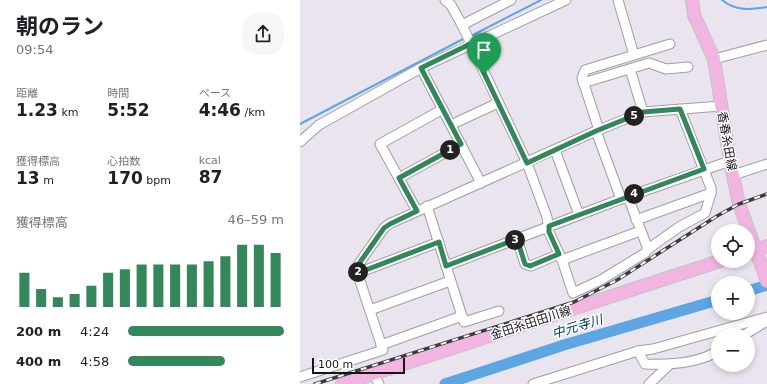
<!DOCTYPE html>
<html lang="ja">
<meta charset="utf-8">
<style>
body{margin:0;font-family:"DejaVu Sans","Noto Sans JP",sans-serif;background:#f6f6f6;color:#202124;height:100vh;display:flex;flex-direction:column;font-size:15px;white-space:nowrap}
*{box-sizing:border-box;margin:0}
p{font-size:13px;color:#757577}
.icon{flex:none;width:22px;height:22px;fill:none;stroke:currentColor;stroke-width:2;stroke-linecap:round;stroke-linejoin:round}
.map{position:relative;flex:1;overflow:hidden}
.details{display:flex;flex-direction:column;background:#fff;width:300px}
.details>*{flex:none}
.fabs{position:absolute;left:411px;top:224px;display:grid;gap:8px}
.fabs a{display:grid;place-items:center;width:44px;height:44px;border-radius:50%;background:#fff;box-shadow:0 2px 6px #0003;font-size:20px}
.scale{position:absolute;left:12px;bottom:10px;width:93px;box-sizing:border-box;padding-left:4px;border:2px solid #171518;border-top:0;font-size:11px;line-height:14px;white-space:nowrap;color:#171518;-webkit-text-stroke:3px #fff;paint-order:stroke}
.pin{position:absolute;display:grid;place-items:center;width:34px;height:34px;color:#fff;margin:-41px -17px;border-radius:50% 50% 50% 0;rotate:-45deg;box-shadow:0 0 4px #0007}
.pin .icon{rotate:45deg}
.km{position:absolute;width:20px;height:20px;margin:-10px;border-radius:50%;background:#222;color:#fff;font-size:11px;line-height:20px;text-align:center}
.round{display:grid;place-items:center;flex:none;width:42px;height:42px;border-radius:16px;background:#f6f6f6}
.head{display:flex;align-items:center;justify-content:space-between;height:68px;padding:0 16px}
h1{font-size:22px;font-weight:700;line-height:30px}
.stats{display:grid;grid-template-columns:repeat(3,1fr);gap:6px;height:68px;padding:4px 16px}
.stats div{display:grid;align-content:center}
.stats b{font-size:17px;font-weight:700}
.stats small{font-size:11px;font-weight:400}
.stats p{font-size:11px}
.chart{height:112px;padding:8px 16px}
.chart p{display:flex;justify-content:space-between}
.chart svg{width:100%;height:72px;margin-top:4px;stroke:#34875a;stroke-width:6}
ul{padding:0 16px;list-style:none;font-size:13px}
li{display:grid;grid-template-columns:64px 48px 1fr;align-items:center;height:30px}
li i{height:10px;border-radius:5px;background:#34875a}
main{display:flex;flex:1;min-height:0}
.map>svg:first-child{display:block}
</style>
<main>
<section class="details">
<div class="head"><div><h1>朝のラン</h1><p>09:54</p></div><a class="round"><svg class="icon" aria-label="share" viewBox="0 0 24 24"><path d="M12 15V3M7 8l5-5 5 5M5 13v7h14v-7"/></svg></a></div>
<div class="stats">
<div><p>距離</p><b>1.23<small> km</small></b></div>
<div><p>時間</p><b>5:52</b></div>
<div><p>ペース</p><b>4:46<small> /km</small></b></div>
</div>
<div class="stats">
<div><p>獲得標高</p><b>13<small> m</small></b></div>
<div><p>心拍数</p><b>170<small> bpm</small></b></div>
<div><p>kcal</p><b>87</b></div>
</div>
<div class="chart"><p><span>獲得標高</span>46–59 m</p>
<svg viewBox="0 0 160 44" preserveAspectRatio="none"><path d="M5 44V23M15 44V33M25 44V38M35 44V36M45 44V31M55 44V23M65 44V21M75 44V18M85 44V18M95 44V18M105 44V18M115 44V16M125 44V13M135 44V6M145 44V6M155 44V11"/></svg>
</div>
<ul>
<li><b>200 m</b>4:24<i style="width:100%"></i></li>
<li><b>400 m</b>4:58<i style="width:62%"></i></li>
</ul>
</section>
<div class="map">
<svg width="467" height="384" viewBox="0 0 467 384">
<rect width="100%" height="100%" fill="#e9e4ed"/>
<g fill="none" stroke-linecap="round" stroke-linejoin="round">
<g stroke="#5ea5e4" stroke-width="2">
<path d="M 422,0 C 435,11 451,10 467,7"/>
<path d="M 171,36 L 241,0"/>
<path d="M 0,124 L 165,38"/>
</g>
<g stroke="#5ea5e4" stroke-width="11">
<path d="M 448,291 L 467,285"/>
<path d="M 145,384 L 264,345 L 418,300"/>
</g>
<g stroke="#a19da5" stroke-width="11">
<g id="minor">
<path d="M 145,0 L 151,5 L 162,25 L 227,163 L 247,217 L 249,232 L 262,260 L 340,231"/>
<path d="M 318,0 L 334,55"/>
<path d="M 162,25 L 211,0"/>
<path d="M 414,59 L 467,45"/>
<path d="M 121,68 L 181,183"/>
<path d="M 330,69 L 343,112"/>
<path d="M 283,83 L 349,63 L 366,69 L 388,67"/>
<path d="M 157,122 L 198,103"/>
<path d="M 299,130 L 282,78 L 285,70 L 370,44"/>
<path d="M 296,131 L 321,199"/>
<path d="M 0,142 L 19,125 L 121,68 L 266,0"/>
<path d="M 255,150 L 279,215"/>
<path d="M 433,175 L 467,164"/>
<path d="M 99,178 L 161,144"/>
<path d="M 117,211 L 80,144 L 143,109"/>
<path d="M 336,220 L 411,193 L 411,188 L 380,109"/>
<path d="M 217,239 L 225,264 L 231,266 L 259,254"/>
<path d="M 348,249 L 379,227 L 405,213 L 411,193"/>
<path d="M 262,260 L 273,293 L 301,280 L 345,253 L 348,249 L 328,197"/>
<path d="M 146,266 L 321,199 L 430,161"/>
<path d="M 58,273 L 139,242"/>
<path d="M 70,310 L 150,281"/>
<path d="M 162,316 L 164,322 L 199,311"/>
<path d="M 444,335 L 467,321"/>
<path d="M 81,345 L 162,316 L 127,206"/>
<path d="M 338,351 L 353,349 L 467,317"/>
<path d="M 74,375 L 79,384"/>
<path d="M 0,377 L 83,350 L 58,275 L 58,265 L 84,228 L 89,224 L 296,131 L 343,112 L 421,106"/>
<path d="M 233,384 L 338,351 L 345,364 C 369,365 397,364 418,351"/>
<path d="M 349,384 L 369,365"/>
</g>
</g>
<g stroke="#c3c2c3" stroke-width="14">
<g id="major">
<path d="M 392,0 L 394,15 L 414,59 L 430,161 L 439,204 L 467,281"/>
<path d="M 448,253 L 467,246"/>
<path d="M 42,384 L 420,261"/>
</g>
</g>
<use href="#minor" stroke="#fff" stroke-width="9"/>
<use href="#major" stroke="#f2b5e2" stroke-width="12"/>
<g stroke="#3d3b3f" stroke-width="3.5">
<path id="rail" d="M 15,384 L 274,302 L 317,280 L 417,216 L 439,204 L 467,194"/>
</g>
<use href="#rail" stroke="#fff" stroke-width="2" stroke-dasharray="6" stroke-linecap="butt"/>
</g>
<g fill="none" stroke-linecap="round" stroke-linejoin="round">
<g stroke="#fff" stroke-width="8">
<path id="route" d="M 170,44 L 227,163 L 296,131 L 343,112 L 380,109 L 404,169 L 249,226 L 249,232 L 259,254 L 230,266 L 225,264 L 217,239 L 146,266 L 139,242 L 58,273 L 58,265 L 84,228 L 90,224 L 117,211 L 99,178 L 161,144 L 121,68 Z"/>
</g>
<use href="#route" stroke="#34875a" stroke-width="5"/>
</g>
<g text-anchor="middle" stroke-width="3" stroke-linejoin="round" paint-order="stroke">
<g font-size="12" fill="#171518" stroke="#fff">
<text transform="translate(427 141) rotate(80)" y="4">香春糸田線</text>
<text transform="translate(231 323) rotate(-18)" y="4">金田糸田田川線</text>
</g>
<g font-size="13" font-style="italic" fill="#043d65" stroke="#fff">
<text transform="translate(277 326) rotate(-17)" y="5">中元寺川</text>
</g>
</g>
</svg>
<div class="fabs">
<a><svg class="icon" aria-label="locate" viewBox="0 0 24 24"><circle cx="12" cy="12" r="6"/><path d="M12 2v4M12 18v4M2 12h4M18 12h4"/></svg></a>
<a>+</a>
<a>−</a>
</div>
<div class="scale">100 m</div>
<div class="pin" style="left:184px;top:74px;background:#1e9e55"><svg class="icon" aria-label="arrive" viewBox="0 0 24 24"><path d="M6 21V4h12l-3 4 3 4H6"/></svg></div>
<b class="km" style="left:150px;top:150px">1</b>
<b class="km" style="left:58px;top:272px">2</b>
<b class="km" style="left:215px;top:240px">3</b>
<b class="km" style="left:334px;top:194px">4</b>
<b class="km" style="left:334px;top:116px">5</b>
</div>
</main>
